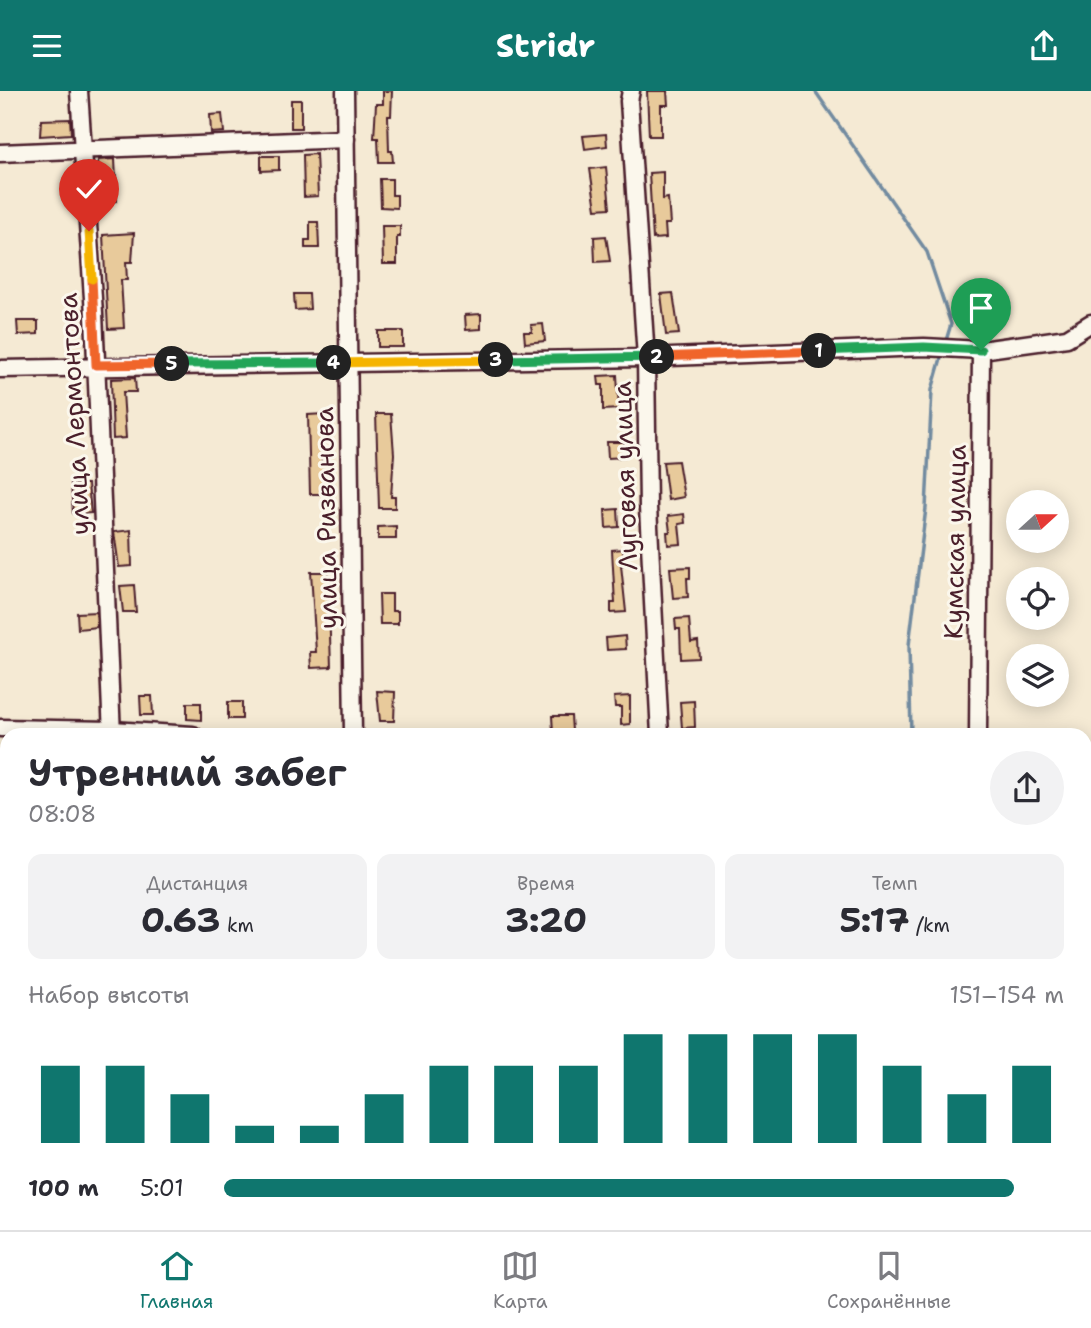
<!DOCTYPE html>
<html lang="ru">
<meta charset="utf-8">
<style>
body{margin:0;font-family:"Shantell Sans",sans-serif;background:#f2f2f3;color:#2b2b33;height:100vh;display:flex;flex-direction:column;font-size:26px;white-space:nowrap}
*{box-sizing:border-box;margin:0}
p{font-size:23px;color:#7c7c81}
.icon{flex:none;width:38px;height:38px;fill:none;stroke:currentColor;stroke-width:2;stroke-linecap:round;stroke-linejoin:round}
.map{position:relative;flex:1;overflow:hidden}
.details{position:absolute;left:0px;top:637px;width:1092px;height:502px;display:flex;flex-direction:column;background:#fff;border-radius:21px 21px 0 0;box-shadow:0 4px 18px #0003}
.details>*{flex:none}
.needle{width:46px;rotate:69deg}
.buttons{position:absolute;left:1006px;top:399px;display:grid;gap:14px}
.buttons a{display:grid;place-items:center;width:63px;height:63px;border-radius:50%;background:#fff;box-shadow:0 4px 18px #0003;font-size:35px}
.pin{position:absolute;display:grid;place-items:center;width:60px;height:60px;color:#fff;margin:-72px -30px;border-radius:50% 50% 50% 0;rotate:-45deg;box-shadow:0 0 7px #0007}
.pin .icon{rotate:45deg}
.km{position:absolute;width:35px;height:35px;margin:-18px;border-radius:50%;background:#222;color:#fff;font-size:19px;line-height:35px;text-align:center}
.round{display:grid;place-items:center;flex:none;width:74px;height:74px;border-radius:37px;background:#f2f2f3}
.head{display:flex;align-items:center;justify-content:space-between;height:119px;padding:0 28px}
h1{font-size:38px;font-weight:700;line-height:52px}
.metrics{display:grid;grid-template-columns:repeat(3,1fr);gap:10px;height:119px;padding:7px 28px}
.metrics div{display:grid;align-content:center;border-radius:14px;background:#f2f2f3;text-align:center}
.metrics b{font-size:35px;font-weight:700}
.metrics small{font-size:19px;font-weight:400}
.metrics p{font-size:19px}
.chart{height:196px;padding:14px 28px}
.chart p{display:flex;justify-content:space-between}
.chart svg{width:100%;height:126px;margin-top:7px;stroke:#0f766e;stroke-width:6}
ul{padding:0 28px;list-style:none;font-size:23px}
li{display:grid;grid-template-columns:112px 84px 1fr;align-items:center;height:52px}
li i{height:18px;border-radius:9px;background:#0f766e}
header{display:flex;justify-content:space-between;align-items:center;height:91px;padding:0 28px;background:#0f766e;color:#fff;font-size:32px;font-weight:700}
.dock{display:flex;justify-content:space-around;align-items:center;height:98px;border-top:2px solid #e1e1e2;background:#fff;font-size:19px;color:#7c7c81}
.dock a{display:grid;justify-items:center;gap:4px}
.dock .on{color:#0f766e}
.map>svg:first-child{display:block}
</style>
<header><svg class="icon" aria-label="menu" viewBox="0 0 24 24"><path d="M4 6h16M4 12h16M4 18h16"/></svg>Stridr<svg class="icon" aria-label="share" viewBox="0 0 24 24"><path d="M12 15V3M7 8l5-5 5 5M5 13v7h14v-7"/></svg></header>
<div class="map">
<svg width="1091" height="1139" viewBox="0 0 1091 1139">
<rect width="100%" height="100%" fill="#f5ead4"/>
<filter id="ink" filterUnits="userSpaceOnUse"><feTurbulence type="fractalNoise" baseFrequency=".0143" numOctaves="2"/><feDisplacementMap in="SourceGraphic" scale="14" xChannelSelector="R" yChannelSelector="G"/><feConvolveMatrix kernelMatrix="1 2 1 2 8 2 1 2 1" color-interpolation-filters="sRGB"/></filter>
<g filter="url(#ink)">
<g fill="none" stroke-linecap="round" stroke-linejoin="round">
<g stroke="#728ba0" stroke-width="3.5">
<path d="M 815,0 L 927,161 L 951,233 L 945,253"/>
<path d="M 911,644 L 909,554 L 926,417 L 932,299 L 943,260"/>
<path d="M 894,1132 L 894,1139"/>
</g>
</g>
<g fill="#e8ca9b" stroke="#4a1f2b" stroke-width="2">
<path d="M 383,0 L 392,0 L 391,25 L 388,25 L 389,60 L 392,60 L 393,71 L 379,71 L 378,47 L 374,47 L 376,13 L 383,13 Z"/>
<path d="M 647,0 L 667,0 L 668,14 L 661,14 L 661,45 L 649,45 Z"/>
<rect x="291" y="9" width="10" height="28"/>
<path d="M 222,23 L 224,41 L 211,42 L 210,24 Z"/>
<path d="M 70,28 L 71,43 L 40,45 L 41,29 Z"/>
<path d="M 606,43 L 607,55 L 585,58 L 583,45 Z"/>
<path d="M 316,63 L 318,105 L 304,106 L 303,64 Z"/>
<path d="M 261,65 L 279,65 L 279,79 L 261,80 Z"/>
<path d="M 115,68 L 117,110 L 101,112 L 98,69 Z"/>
<path d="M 606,76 L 610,117 L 596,118 L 590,78 Z"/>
<path d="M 663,81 L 663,108 L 668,107 L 670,133 L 665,133 L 666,147 L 653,148 L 649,82 Z"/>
<path d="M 380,88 L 392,88 L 392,104 L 397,104 L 397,117 L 381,116 Z"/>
<path d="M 310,131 L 318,131 L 319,157 L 305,157 L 305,149 L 310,149 Z"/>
<path d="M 382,135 L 400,135 L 400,146 L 397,146 L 397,173 L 383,173 Z"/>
<path d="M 134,142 L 132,171 L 126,171 L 127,189 L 121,189 L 124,237 L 108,238 L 103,144 Z"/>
<path d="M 606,145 L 610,170 L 595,171 L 594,146 Z"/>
<path d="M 673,202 L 679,243 L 666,244 L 661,203 Z"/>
<path d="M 294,203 L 309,203 L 310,218 L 295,219 Z"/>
<path d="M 481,223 L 481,238 L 466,239 L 465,224 Z"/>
<path d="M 17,230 L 38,230 L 38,243 L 18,244 Z"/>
<path d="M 543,233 L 545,250 L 525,252 L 524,241 L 532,241 L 531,234 Z"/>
<rect x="378" y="240" width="25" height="16"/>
<path d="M 617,284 L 619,318 L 603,319 L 603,294 L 599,294 L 598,285 Z"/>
<path d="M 135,287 L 136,301 L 123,301 L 126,347 L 113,348 L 111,288 Z"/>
<path d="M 324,323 L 324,352 L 321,352 L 322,372 L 326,372 L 326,403 L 310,403 L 308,324 Z"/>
<path d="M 376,323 L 391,323 L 394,363 L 391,406 L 395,406 L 395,417 L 379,417 Z"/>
<path d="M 607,351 L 624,351 L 625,366 L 608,367 Z"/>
<path d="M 678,370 L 684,406 L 668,409 L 663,371 Z"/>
<path d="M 71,393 L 88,393 L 91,422 L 73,423 Z"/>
<path d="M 618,418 L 619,436 L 606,437 L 605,419 Z"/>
<path d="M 684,423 L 685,432 L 679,433 L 681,453 L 668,454 L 667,441 L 670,441 L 668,425 Z"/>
<path d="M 396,435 L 396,448 L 378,448 L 378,436 Z"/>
<path d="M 131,439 L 132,475 L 119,476 L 114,441 Z"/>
<path d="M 623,458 L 624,474 L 621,474 L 626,521 L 611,522 L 611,512 L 615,512 L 612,459 Z"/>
<path d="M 690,476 L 690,487 L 687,487 L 688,506 L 673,507 L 670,477 Z"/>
<path d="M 311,481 L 328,481 L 331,576 L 311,577 L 310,561 L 316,561 Z"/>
<path d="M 134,494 L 136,521 L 123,521 L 120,495 Z"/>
<path d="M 379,503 L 392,503 L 392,520 L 398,520 L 398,533 L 380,533 Z"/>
<path d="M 96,521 L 97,536 L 78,538 L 77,522 Z"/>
<path d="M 689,527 L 691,551 L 698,550 L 699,567 L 681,568 L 680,538 L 676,538 L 675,528 Z"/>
<path d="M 625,545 L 626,558 L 607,559 L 606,547 Z"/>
<path d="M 377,600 L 395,601 L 394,630 L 380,630 Z"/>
<path d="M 140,605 L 152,605 L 153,624 L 141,624 Z"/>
<path d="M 630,605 L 630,633 L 621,634 L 621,616 L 615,616 L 614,606 Z"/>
<path d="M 694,610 L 695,636 L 682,637 L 680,611 Z"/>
<rect x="228" y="611" width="14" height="17"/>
<path d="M 187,612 L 201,612 L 201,629 L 187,628 Z"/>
<path d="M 552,625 L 571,625 L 572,640 L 553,641 Z"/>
</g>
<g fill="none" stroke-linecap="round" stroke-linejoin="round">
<g stroke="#4a1f2b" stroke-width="21">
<g id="minor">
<path d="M 79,0 L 94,222 L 112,644"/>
<path d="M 345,0 L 353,644"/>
<path d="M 631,0 L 629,10 L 646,267 L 648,416 L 660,644"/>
<path d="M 0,62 L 346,48"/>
<path d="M 0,278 L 646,267 L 924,256 L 981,259 L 1067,247 L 1091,232"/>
<path d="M 0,637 L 112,639 L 193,644"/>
<path d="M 978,644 L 981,259"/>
<path d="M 0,1127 L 7,1127"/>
<path d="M 387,1132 L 388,1139"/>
<path d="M 671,1132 L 671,1139"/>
<path d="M 973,1139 L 973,1132"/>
</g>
</g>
<use href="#minor" stroke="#fbf7ec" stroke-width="16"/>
</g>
</g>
<g fill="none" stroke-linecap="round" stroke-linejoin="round" filter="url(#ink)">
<g stroke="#fff" stroke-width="14">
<path id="split-1" d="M 819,260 L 924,256 L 981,259"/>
</g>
<g stroke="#fff" stroke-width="14">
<path id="split-2" d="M 657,266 L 819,260"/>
</g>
<g stroke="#fff" stroke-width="14">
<path id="split-3" d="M 496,269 L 657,266"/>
</g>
<g stroke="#fff" stroke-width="14">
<path id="split-4" d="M 334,272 L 496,269"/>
</g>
<g stroke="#fff" stroke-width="14">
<path id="split-5" d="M 172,273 L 334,272"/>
</g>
<g stroke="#fff" stroke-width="14">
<path id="split-6" d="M 92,188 L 96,274 L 172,273"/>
</g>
<g stroke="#fff" stroke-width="14">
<path id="split-7" d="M 89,140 L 92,188"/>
</g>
<use href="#split-1" stroke="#22a559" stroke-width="9"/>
<use href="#split-2" stroke="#f0652b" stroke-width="9"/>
<use href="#split-3" stroke="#22a559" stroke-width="9"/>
<use href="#split-4" stroke="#f5b400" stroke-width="9"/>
<use href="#split-5" stroke="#22a559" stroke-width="9"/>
<use href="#split-6" stroke="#f0652b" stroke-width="9"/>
<use href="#split-7" stroke="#f5b400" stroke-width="9"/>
</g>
<g text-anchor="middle" stroke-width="6" stroke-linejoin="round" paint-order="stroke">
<g font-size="26" fill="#4a1f2b" stroke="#fbf7ec">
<text transform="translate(74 323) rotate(-93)" y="9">улица Лермонтова</text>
<text transform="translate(625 385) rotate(-92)" y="9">Луговая улица</text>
<text transform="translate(326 427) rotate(-91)" y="9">улица Ризванова</text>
<text transform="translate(955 451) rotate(-89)" y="9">Кумская улица</text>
</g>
</g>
</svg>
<div class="buttons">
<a><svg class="needle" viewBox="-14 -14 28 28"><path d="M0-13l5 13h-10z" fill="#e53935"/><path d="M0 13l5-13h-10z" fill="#7c7c81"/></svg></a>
<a><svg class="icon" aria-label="locate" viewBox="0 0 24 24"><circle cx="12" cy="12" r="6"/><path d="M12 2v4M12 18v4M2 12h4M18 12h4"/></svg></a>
<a><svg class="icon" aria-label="layers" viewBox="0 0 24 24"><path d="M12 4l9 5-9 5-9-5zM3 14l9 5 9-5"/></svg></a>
</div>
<div class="pin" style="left:981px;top:259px;background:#1e9e55"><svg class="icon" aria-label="arrive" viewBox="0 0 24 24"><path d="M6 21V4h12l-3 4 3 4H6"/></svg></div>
<div class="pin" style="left:89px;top:140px;background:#d93025"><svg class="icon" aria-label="check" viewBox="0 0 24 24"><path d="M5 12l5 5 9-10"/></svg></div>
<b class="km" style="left:819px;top:260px">1</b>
<b class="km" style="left:657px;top:266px">2</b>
<b class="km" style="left:496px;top:269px">3</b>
<b class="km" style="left:334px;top:272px">4</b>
<b class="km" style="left:172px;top:273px">5</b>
<section class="details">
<div class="head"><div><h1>Утренний забег</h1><p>08:08</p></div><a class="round"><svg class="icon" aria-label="share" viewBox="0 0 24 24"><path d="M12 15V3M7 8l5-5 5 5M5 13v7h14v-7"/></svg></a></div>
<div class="metrics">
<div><p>Дистанция</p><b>0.63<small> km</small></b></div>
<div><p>Время</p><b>3:20</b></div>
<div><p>Темп</p><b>5:17<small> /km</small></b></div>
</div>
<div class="chart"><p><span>Набор высоты</span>151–154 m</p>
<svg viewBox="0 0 160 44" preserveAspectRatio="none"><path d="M5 44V17M15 44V17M25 44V27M35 44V38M45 44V38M55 44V27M65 44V17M75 44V17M85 44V17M95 44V6M105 44V6M115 44V6M125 44V6M135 44V17M145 44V27M155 44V17"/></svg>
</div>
<ul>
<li><b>100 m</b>5:01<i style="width:94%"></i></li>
</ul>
</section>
</div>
<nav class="dock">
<a class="on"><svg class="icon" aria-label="home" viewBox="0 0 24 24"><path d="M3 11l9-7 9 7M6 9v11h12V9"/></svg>Главная</a>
<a><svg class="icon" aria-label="map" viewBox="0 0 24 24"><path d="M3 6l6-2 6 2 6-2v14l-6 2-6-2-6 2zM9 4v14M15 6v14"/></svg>Карта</a>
<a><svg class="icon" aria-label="saved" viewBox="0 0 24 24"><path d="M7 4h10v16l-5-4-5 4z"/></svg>Сохранённые</a>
</nav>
